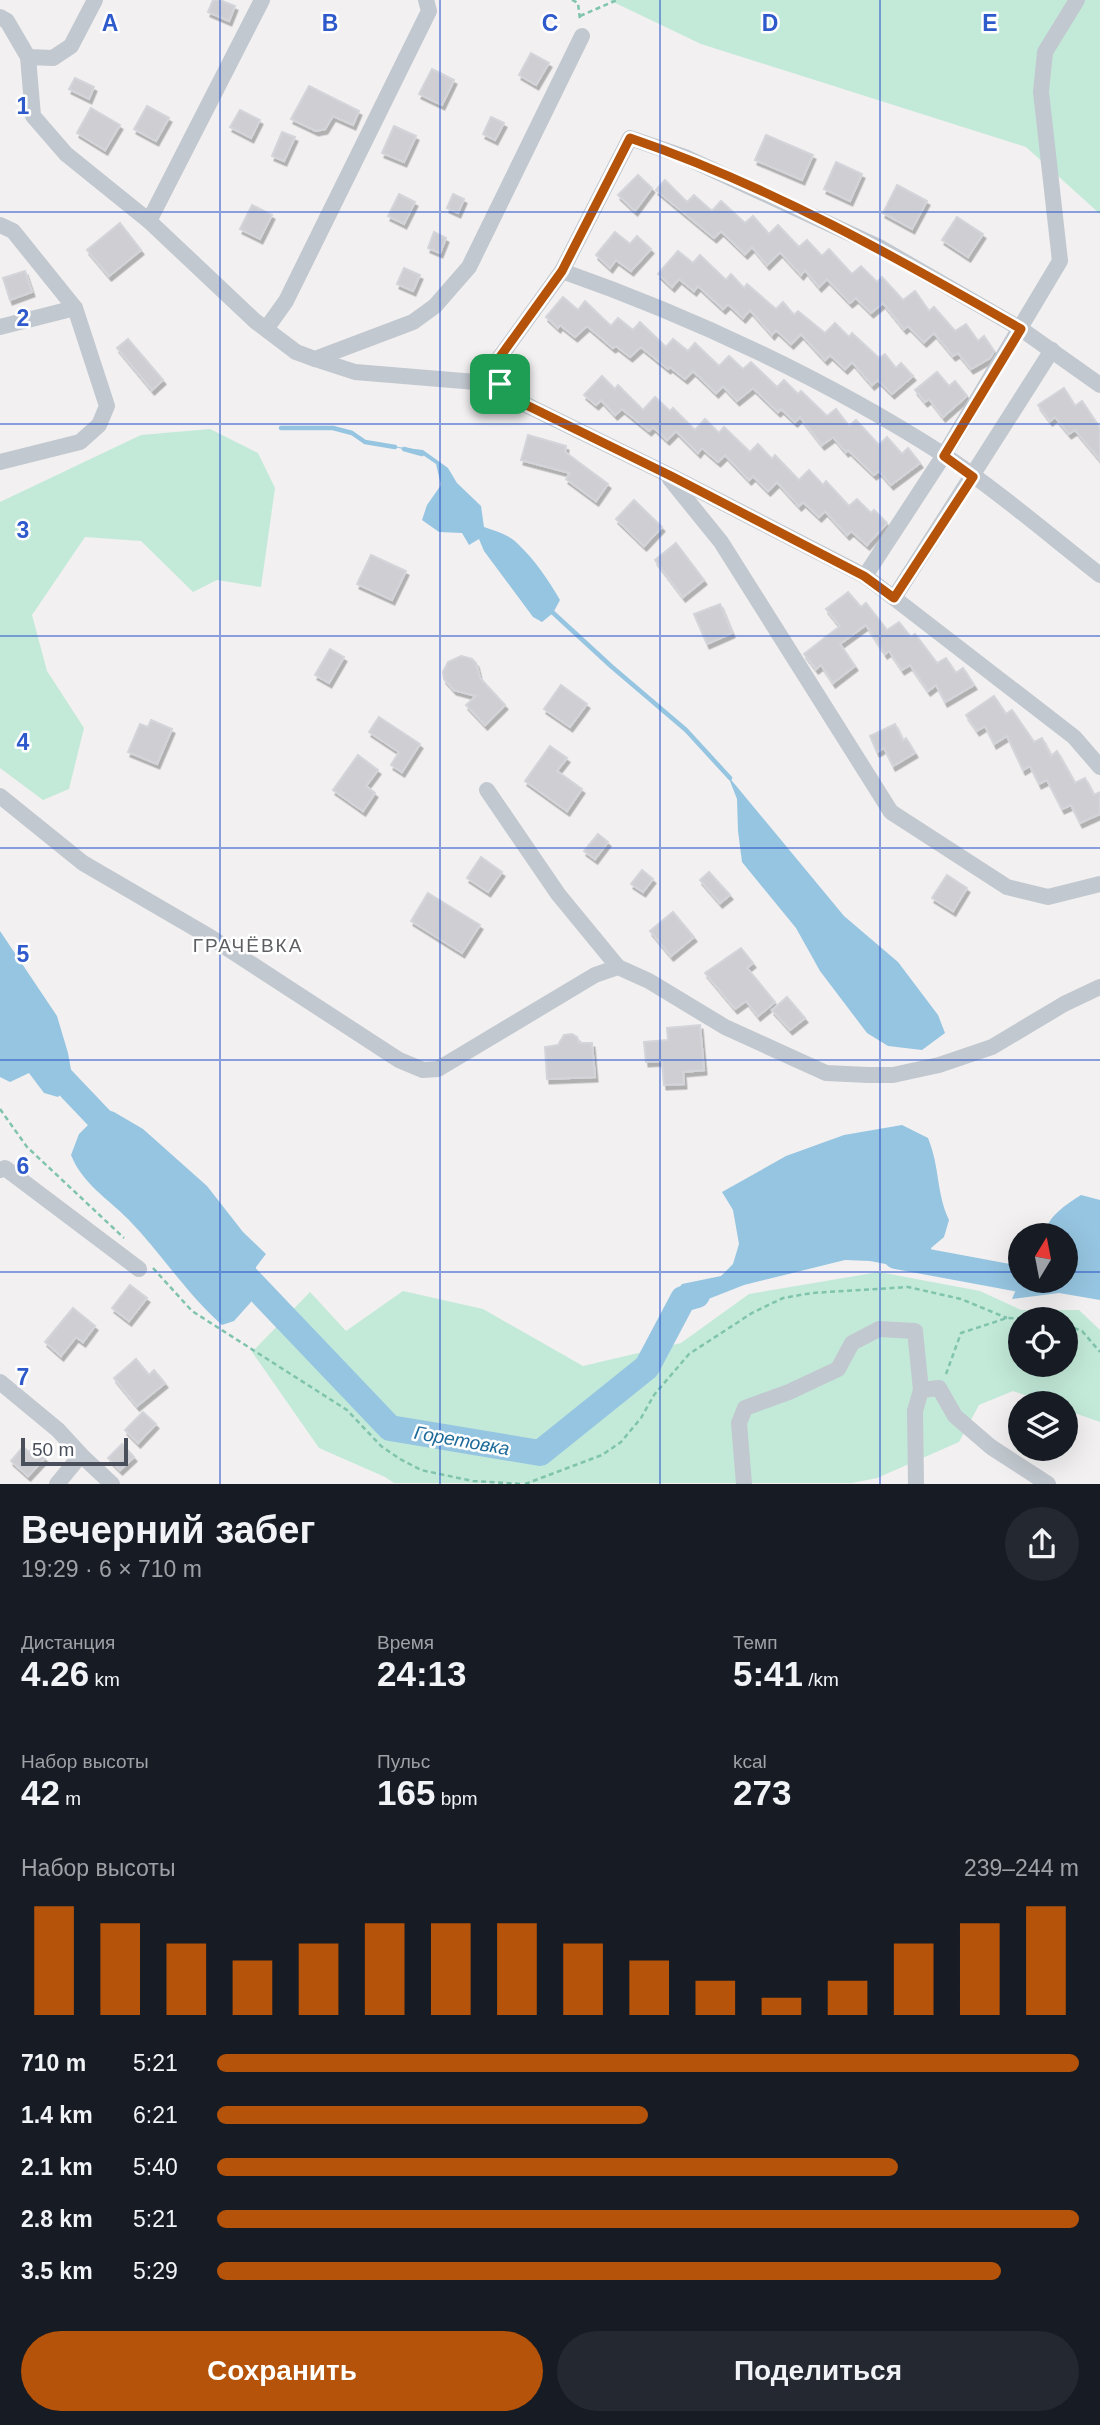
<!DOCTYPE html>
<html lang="ru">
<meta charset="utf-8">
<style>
body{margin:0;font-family:Arial,sans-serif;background:#242831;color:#f1f3f6;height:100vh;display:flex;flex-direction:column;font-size:26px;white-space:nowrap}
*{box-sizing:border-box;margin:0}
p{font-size:23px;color:#9ea1a6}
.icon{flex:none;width:38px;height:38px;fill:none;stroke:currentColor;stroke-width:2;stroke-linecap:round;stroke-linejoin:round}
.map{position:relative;height:1484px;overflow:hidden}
.sheet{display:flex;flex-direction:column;background:#171b24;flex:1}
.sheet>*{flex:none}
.needle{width:46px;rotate:10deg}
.buttons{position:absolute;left:1008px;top:1223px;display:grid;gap:14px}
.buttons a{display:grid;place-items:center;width:70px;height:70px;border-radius:50%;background:#171b24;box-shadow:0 7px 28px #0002;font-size:35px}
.scale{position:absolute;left:21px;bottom:18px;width:107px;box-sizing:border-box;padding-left:7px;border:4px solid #4a505b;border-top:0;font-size:19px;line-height:24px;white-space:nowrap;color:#4a505b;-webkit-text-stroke:5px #fff;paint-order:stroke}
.pin{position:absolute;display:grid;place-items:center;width:60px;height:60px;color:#fff;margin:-30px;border-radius:14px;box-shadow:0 4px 10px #0006}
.round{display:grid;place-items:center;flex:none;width:74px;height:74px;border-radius:37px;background:#242831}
.summary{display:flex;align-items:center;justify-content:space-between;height:119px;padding:0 21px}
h1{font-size:38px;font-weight:700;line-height:52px}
.figures{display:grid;grid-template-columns:repeat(3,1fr);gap:10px;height:119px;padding:7px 21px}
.figures div{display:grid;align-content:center}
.figures b{font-size:35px;font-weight:700}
.figures small{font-size:19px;font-weight:400}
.figures p{font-size:19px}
.chart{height:196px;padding:14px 21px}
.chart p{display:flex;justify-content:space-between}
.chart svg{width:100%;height:126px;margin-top:7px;stroke:#b45309;stroke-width:6}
.action{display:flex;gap:14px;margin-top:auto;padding:14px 21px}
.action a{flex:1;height:80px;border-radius:42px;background:#b45309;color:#fff;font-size:28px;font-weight:700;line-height:80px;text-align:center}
.action a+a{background:#242831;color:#f1f3f6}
ul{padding:0 21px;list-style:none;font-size:23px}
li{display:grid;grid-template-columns:112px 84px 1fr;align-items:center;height:52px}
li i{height:18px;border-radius:9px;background:#b45309}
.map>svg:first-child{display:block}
</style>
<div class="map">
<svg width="1100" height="1484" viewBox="0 0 1100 1484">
<defs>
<filter id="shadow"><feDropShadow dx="2.5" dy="4.5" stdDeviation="0" flood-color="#0004"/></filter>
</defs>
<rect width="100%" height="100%" fill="#f2f0f0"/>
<g fill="#c3ead9" fill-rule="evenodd">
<path d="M 609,0 L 1100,0 L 1100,214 L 1026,147 L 701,44 Z"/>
<path d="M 210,429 L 258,453 L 275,488 L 261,587 L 217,580 L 193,592 L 141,541 L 85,537 L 32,615 L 47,671 L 84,728 L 69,789 L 43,800 L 0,768 L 0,502 L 141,435 Z"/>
<path d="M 879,1272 L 980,1291 L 1021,1310 L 1079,1310 L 1100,1330 L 1100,1422 L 1066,1410 L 1066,1404 L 1048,1403 L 1013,1391 L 979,1405 L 959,1442 L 877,1478 L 852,1483 L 394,1483 L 385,1477 L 319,1448 L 252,1352 L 310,1292 L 346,1331 L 403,1291 L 483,1309 L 583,1366 L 681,1343 L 749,1294 ZM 1020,1320 L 1066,1320 L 1066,1365 L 1020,1365 Z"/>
</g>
<g fill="#96c5e1">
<path d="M 390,446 L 423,450 L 448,468 L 457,483 L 481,506 L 484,527 C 496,531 510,535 519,545 C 535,560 549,581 560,600 L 553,613 L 542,622 L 533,617 L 484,551 L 479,539 L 469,545 L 462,533 L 439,532 L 422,520 L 427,505 L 441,485 L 436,464 L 420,453 Z"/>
<path d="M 728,776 L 844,916 L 898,962 L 938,1015 L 945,1033 L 922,1050 L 888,1046 L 867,1033 L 820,971 L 796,928 L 742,862 L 738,831 L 737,799 Z"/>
<path d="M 0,931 L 57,1016 L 68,1053 L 73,1081 L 58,1097 L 44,1093 L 29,1073 L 10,1082 L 0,1077 Z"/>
<path d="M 83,1091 L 96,1106 L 114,1112 L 143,1129 L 207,1186 L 243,1232 L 266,1254 L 256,1267 L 251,1302 L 234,1321 L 222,1325 C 186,1293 161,1253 128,1219 C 107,1198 82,1183 71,1155 L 79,1134 L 90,1123 C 86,1113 77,1112 71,1102 L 77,1095 Z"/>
<path d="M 902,1125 L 928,1138 C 940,1167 936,1192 949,1220 L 944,1237 L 931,1248 L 932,1273 L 870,1261 L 845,1260 L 744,1285 L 688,1307 L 673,1317 L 663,1309 L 682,1284 L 721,1276 L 733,1264 L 739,1244 L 733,1210 L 722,1192 L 786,1156 L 844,1135 Z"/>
<path d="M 1081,1195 L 1100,1200 L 1100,1300 L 1059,1293 L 1012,1299 L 1020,1280 L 1066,1281 L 1066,1236 L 1045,1235 C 1046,1217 1067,1204 1081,1195 Z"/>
</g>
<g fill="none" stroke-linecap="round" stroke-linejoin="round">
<g stroke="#96c5e1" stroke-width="4.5">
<path d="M 281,428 L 333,428 L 352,433 L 365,442 L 395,447"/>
<path d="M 404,449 L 422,454"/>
<path d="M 550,610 L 612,667 L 686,730 L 730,778"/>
</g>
<g stroke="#96c5e1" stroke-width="26">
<path d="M 0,1014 L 100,1119"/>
<path d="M 896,1256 L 1020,1279"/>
<path d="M 228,1258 L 390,1428 L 540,1453 L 647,1367 L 683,1299 L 697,1295"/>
</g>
</g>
<g fill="#ceced3" stroke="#d4d5da" stroke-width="2" filter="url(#shadow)">
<path d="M 213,0 L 220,0 L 235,6 L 229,21 L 208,12 Z"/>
<path d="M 531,53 L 549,63 L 536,85 L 519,75 Z"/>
<path d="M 432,69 L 454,80 L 442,105 L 419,94 Z"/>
<path d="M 75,78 L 94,87 L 89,99 L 69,89 Z"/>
<path d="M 309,86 L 359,111 L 353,125 L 333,116 L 325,129 L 316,131 L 291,119 Z"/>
<path d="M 147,106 L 169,118 L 156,141 L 134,129 Z"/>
<path d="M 91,108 L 120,125 L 105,150 L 77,133 Z"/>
<path d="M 240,110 L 260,120 L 251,138 L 230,127 Z"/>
<path d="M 491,117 L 504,123 L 495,140 L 483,134 Z"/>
<path d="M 394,126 L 416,136 L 404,162 L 382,153 Z"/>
<path d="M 282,132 L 295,137 L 284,161 L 272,156 Z"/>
<path d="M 766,135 L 813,155 L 802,180 L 755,160 Z"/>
<path d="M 836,162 L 862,174 L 850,201 L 824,189 Z"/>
<path d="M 638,175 L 652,188 L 635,211 L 618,195 Z"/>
<path d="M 665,180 L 687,202 L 694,195 L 712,211 L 721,201 L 745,223 L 753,216 L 769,234 L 778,225 L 799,247 L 807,240 L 822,256 L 829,249 L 852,274 L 861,266 L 877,282 L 882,277 L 903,300 L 915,291 L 929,311 L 934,307 L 955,331 L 966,324 L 978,341 L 984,336 L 994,351 L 990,358 L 971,369 L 958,353 L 953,356 L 934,333 L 924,342 L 908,326 L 904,329 L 883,303 L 871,313 L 856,298 L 850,303 L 827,279 L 819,287 L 805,270 L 801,275 L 780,252 L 767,265 L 752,247 L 745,254 L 721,231 L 714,238 L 656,190 Z"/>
<path d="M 897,185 L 927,201 L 912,229 L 883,213 Z"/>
<path d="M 399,194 L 415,202 L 404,224 L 388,216 Z"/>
<path d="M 453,194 L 464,199 L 458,213 L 447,208 Z"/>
<path d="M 252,205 L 272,215 L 260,239 L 240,229 Z"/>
<path d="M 957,217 L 983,234 L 968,257 L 942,240 Z"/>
<path d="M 120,223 L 141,250 L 109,276 L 87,250 Z"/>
<path d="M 434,232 L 446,238 L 440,253 L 428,248 Z"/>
<path d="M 615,232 L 630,244 L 637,236 L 651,249 L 631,271 L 616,260 L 610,268 L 596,255 Z"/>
<path d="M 678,251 L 693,263 L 700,255 L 726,280 L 731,274 L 744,288 L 747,284 L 776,309 L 783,302 L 794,315 L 798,311 L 825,333 L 835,323 L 849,337 L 852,333 L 879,358 L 885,354 L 896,368 L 901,363 L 913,376 L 892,394 L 878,380 L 872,385 L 852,362 L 845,369 L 830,355 L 825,360 L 801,334 L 791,344 L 776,330 L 772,335 L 750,310 L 743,318 L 728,304 L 723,309 L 698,286 L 694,291 L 679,279 L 672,287 L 658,274 Z"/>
<path d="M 404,268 L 420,275 L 413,291 L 397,284 Z"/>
<path d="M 25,271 L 32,292 L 10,300 L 3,278 Z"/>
<path d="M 563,297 L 578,310 L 585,301 L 611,326 L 618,318 L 633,330 L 640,322 L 666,347 L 673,339 L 688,351 L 695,343 L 719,366 L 729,356 L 743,369 L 751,362 L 777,387 L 784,380 L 798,394 L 801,391 L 827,416 L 836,409 L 849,426 L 856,420 L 879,445 L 887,437 L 902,454 L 908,448 L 920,463 L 891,485 L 879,471 L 874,475 L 848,450 L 846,452 L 833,437 L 822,445 L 800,417 L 795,422 L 781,409 L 778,412 L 753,388 L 737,401 L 723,386 L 716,393 L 693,371 L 685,379 L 670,367 L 668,369 L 641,347 L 630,357 L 616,346 L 613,348 L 587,326 L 575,337 L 560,325 L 558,328 L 546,317 Z"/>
<path d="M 128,339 L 163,380 L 152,390 L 117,348 Z"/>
<path d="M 937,372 L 949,386 L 955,381 L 967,396 L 943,417 L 929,399 L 925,402 L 915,390 Z"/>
<path d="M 602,376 L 615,389 L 618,385 L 643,410 L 655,397 L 670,411 L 673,408 L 695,430 L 705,419 L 719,433 L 724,427 L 750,452 L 758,444 L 772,459 L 775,455 L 799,480 L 809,470 L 823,485 L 826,481 L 849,506 L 857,499 L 871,513 L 874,510 L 887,523 L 867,545 L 851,531 L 847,535 L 825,511 L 819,517 L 803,502 L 799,506 L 777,482 L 768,491 L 753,476 L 749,480 L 725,455 L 718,462 L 702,448 L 698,453 L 676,431 L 667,440 L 653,427 L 649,431 L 622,409 L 615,415 L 601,400 L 596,405 L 584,395 Z"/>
<path d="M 1064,388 L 1075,406 L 1082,401 L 1100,428 L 1100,460 L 1075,430 L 1069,434 L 1055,417 L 1050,421 L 1038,405 Z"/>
<path d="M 528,435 L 566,446 L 565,452 L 608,484 L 596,501 L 566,479 L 570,473 L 521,460 Z"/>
<path d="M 634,500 L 662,527 L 644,546 L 616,519 Z"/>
<path d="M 676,543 L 704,580 L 683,597 L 655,560 Z"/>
<path d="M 371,555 L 406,571 L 392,600 L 357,584 Z"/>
<path d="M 848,592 L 861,607 L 866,603 L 887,630 L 899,622 L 911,637 L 915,634 L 937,663 L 946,658 L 956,673 L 963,668 L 974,685 L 945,702 L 936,685 L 928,691 L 910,665 L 902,670 L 889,651 L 885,654 L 866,625 L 840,644 L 855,666 L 833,683 L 821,665 L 816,669 L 804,654 L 840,626 L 826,609 Z"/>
<path d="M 720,604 L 732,633 L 707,644 L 694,614 Z"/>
<path d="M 330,649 L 344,657 L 329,683 L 315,675 Z"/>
<path d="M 461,656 L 472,659 L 476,663 L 480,678 L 505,705 L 485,725 L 466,705 L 476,696 L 454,690 L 444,679 L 443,672 L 448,662 Z"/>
<path d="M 561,685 L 587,704 L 570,727 L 544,709 Z"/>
<path d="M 994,696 L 1006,714 L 1012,710 L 1034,742 L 1042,738 L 1051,756 L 1057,751 L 1075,783 L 1085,778 L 1094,795 L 1100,792 L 1100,814 L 1080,823 L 1071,805 L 1062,809 L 1047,780 L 1039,784 L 1030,766 L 1023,770 L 1007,736 L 994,744 L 985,726 L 977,731 L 966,715 Z"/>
<path d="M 379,717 L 420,744 L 402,772 L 391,765 L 399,752 L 369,732 Z"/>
<path d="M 151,720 L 172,729 L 157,764 L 128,752 L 140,724 L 148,727 Z"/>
<path d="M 895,724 L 903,741 L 906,738 L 915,753 L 893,766 L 884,748 L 877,752 L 870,736 Z"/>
<path d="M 550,746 L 567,758 L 557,771 L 582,789 L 567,811 L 525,781 Z"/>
<path d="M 358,755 L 378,770 L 366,786 L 375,793 L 363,811 L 333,790 Z"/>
<path d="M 598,834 L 608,842 L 595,859 L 584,851 Z"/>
<path d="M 481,857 L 502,872 L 488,892 L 467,878 Z"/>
<path d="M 642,870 L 653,879 L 643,892 L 631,884 Z"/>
<path d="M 709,872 L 730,895 L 720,903 L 700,880 Z"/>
<path d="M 947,875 L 967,888 L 953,911 L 932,898 Z"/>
<path d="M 428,893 L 480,925 L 462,953 L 411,921 Z"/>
<path d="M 673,912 L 694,937 L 671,956 L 650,931 Z"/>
<path d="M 741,948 L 753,963 L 747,968 L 775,1002 L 758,1016 L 746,1001 L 735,1009 L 705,973 Z"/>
<path d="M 787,997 L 805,1018 L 790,1030 L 772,1010 Z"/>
<path d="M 700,1025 L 704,1070 L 683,1072 L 684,1084 L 664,1085 L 662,1061 L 646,1062 L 644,1042 L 668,1040 L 667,1028 Z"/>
<path d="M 572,1034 L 577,1037 L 579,1043 L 592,1043 L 595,1077 L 547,1079 L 545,1047 L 558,1045 L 564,1035 Z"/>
<path d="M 130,1285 L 147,1298 L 129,1321 L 112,1308 Z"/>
<path d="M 73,1308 L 95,1326 L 83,1342 L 76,1337 L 61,1356 L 45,1342 Z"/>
<path d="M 136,1359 L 149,1375 L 154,1370 L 165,1383 L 137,1406 L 114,1378 Z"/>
<path d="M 143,1412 L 156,1424 L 138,1443 L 125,1430 Z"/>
<path d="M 122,1444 L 134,1457 L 120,1470 L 108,1458 Z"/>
<path d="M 23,1447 L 29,1452 L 33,1447 L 45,1458 L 28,1476 L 11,1461 Z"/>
</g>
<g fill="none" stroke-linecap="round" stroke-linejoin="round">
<g stroke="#80c4ad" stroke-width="2.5" stroke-dasharray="5 3.5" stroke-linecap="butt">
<path d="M 572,0 L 578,3 L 580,20"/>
<path d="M 580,16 L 617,0"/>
<path d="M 0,1109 L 27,1147 L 124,1238"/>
<path d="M 153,1268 L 192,1311 L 347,1410 L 381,1446 L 400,1459 L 421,1470 L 473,1481 L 522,1484"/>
<path d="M 1066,1325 L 1082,1331 L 1100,1352"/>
<path d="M 946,1374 L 961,1333 L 1007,1318 L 1052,1320"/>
<path d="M 525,1484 L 602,1455 L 621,1442 L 641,1418 L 654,1395 L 689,1354 L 752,1313 L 783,1298 L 812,1293 L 908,1287 L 961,1299 L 1007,1318"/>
</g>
<g stroke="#c2c8cf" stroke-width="16">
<path d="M 0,17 L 7,21 L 28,57 L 33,116 L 66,154 L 149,221 L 255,321 L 296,352 L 315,359 L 413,322 L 435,306 L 469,267 L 582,36"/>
<path d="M 28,57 L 53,58 L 71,46 L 95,0"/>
<path d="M 149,221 L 262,0"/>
<path d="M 0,225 L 13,231 L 75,308 L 107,406 L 99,425 L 80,442 L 0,462"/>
<path d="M 562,271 C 693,317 827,380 944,455 C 998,491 1049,535 1100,575"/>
<path d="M 0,327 L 75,308"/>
<path d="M 266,329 L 286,301 L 429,11 L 426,0"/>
<path d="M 1052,350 L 894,598 L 1074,737 L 1100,767"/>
<path d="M 315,359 L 355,372 L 500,384"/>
<path d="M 670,479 L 721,542 L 891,812 L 1007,887 L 1048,897 L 1100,884"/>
<path d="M 865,576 L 944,455 L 1060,261 L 1041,92 L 1045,52 L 1077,0"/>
<path d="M 894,598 L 865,576 L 673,477 L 504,394 L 492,368 L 562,271 L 630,138 L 685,157 L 879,247 L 1021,329 L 1100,385"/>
<path d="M 487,790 L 558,894 L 618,967"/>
<path d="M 0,796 L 83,863 L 210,937 L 399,1060 L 423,1070 L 438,1069 L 595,975 L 618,967 L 649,981 L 725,1027 L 826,1073 L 868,1075 L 893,1075 L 939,1065 L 992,1047 L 1064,1004 L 1100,987"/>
<path d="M 0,1170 L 5,1168 L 139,1269"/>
<path d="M 0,1382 L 58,1430 L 81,1455 L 112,1484"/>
<path d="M 57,1484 L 81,1455"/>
<path d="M 744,1484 L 739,1423 L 745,1408 L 789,1392 L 838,1369 L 852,1343 L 879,1329 L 915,1331 L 921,1390"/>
<path d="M 916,1484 L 915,1411 L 921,1390 L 939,1388 L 955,1416 L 991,1447 L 1048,1484"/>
</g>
</g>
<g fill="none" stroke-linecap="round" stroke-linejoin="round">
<g stroke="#fff" stroke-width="14">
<path id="route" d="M 630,138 C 768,185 896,257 1021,329 L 944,456 L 973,477 L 894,598 L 864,576 L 673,477 L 504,394 L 492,368 L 562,271 Z"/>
</g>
<use href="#route" stroke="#b45309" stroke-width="9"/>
</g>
<path fill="none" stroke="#2f5acc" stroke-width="2" stroke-opacity="0.55" d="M 220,0 L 220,1484M 440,0 L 440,1484M 660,0 L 660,1484M 880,0 L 880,1484M 0,212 L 1100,212M 0,424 L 1100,424M 0,636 L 1100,636M 0,848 L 1100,848M 0,1060 L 1100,1060M 0,1272 L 1020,1272M 1066,1272 L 1100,1272"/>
<g text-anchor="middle" stroke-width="5" stroke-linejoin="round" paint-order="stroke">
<g font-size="19" letter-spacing="2" fill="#5d5f63" stroke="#fff">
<text x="248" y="952">ГРАЧЁВКА</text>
</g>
<g font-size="19" font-style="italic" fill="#1e6b9a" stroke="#fff">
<text transform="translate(462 1440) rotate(10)" y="7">Горетовка</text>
</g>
</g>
<g font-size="23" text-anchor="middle" font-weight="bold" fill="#2f5acc" stroke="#fff" stroke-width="5" stroke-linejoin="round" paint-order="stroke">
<text x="110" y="31">A</text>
<text x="330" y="31">B</text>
<text x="550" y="31">C</text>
<text x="770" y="31">D</text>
<text x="990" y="31">E</text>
<text x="23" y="114">1</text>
<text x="23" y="326">2</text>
<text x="23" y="538">3</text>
<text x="23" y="750">4</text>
<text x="23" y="962">5</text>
<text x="23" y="1174">6</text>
<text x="23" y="1385">7</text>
</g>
</svg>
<div class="buttons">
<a><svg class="needle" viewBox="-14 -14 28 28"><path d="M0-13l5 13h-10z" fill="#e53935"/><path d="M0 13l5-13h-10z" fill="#9ea1a6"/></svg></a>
<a><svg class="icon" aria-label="locate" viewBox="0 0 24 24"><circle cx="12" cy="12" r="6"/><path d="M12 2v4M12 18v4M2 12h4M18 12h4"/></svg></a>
<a><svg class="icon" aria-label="layers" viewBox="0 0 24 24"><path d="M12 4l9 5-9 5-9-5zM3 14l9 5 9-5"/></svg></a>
</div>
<div class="scale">50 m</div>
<div class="pin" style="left:500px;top:384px;background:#1e9e55"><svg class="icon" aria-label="arrive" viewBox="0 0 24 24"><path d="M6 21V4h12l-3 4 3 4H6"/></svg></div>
</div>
<section class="sheet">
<div class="summary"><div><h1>Вечерний забег</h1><p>19:29 · 6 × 710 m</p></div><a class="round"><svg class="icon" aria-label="share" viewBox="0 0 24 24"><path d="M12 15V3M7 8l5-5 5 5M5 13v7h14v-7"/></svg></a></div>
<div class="figures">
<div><p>Дистанция</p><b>4.26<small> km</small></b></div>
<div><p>Время</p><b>24:13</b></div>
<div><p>Темп</p><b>5:41<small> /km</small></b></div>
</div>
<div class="figures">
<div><p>Набор высоты</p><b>42<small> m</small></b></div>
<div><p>Пульс</p><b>165<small> bpm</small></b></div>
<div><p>kcal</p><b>273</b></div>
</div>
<div class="chart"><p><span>Набор высоты</span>239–244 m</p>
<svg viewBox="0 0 160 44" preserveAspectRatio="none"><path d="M5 44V6M15 44V12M25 44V19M35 44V25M45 44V19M55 44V12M65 44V12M75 44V12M85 44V19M95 44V25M105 44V32M115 44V38M125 44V32M135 44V19M145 44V12M155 44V6"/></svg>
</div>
<ul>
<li><b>710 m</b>5:21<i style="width:100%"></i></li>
<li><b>1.4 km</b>6:21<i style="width:50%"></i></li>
<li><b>2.1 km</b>5:40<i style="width:79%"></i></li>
<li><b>2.8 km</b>5:21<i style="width:100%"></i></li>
<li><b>3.5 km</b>5:29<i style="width:91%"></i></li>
</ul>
<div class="action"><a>Сохранить</a><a>Поделиться</a></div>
</section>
